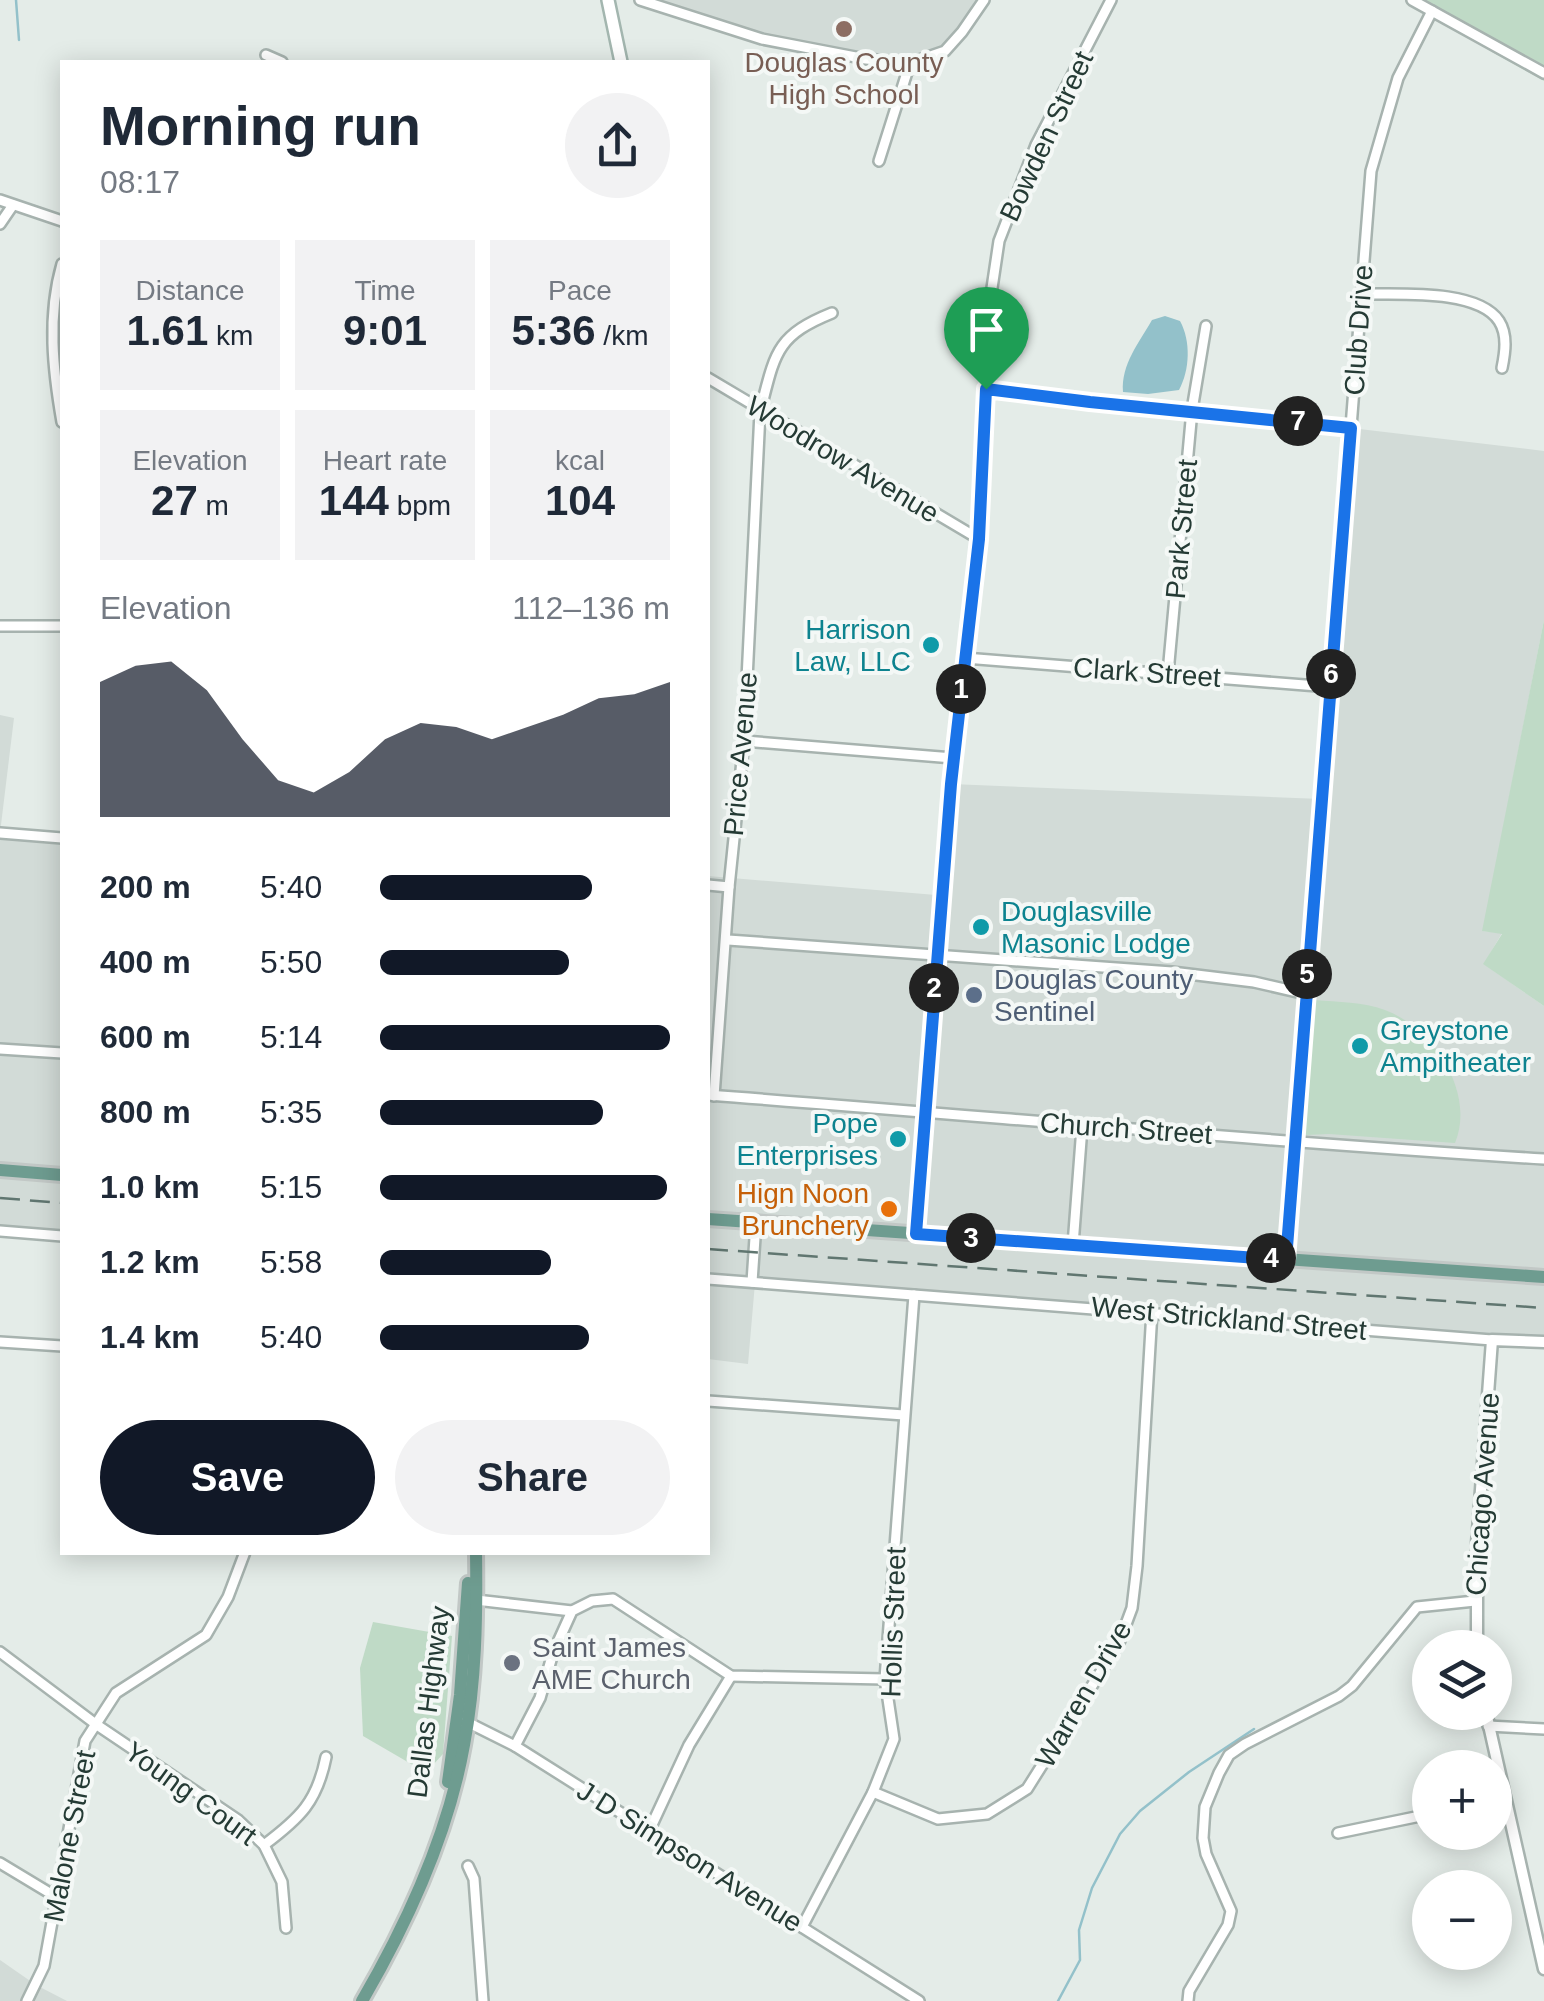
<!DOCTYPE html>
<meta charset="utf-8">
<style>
body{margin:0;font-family:Arial,sans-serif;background:#f2f2f3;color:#1f2937;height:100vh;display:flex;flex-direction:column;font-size:38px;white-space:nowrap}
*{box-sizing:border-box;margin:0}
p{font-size:32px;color:#747a83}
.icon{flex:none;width:55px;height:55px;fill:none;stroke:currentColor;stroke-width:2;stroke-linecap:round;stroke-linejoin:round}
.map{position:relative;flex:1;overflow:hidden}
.sheet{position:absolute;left:60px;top:60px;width:650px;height:1495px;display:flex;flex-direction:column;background:#fff;border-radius:0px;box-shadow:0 5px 25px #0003}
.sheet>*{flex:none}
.buttons{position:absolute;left:1412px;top:1630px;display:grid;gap:20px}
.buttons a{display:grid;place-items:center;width:100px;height:100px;border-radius:50%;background:#fff;box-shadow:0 5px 25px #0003;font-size:50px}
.pin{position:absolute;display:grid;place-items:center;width:85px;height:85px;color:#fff;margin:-102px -42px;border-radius:50% 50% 50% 0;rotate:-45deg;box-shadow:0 0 10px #0007}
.pin .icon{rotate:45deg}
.km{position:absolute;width:50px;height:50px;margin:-25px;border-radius:50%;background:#222;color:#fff;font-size:28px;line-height:50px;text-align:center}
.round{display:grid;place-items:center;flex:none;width:105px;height:105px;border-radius:52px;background:#f2f2f3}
.summary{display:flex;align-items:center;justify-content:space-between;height:170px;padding:0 40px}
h1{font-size:55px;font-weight:600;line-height:75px}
.stats{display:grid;grid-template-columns:repeat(3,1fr);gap:15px;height:170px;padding:10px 40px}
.stats div{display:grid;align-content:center;border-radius:0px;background:#f2f2f3;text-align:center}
.stats b{font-size:42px;font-weight:600}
.stats small{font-size:28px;font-weight:400}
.stats p{font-size:28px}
.chart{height:280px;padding:20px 40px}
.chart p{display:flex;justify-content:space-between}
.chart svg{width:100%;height:180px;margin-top:10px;fill:#111827;opacity:.7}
.cta{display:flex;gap:20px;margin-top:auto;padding:20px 40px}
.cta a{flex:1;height:115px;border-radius:60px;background:#111827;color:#fff;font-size:40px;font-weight:600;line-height:115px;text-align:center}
.cta a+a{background:#f2f2f3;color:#1f2937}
ul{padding:0 40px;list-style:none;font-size:32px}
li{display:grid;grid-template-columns:160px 120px 1fr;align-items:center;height:75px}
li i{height:25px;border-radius:12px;background:#111827}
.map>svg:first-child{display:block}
</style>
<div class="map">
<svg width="1544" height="2001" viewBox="0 0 1544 2001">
<rect width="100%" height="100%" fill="#e4ece8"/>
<g fill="#d2dbd7">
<path d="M 640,0 L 984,0 L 945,51 L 910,63 L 762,39 Z"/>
<path d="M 1351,428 L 1544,451 L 1544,620 L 1483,931 L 1502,933 L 1484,964 L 1544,1006 L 1544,1342 L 755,1283 L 748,1364 L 708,1359 L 708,876 L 936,895 L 951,784 L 1321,799 Z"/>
<path d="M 0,715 L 14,718 L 0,833 L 62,838 L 62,1230 L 0,1225 Z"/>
<path d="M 0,1960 L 36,1985 L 67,2001 L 0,2001 Z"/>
</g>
<g fill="#bfdac6">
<path d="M 1414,0 L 1544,0 L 1544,81 L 1492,52 Z"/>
<path d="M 1544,620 L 1544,1006 L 1483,964 L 1502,934 L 1482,931 Z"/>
<path d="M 1315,1000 C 1338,1002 1363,1002 1385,1010 C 1433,1028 1476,1092 1455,1143 L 1329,1134 L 1306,1135 L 1303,1132 L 1314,1017 L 1310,1007 Z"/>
<path d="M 373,1622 L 452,1636 L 443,1754 L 431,1767 L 418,1768 L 363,1736 L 360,1668 Z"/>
</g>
<path fill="#93c1ca" d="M 1165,316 L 1180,321 C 1191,341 1190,370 1179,390 L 1148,394 L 1123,392 C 1121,364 1139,343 1152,320 Z"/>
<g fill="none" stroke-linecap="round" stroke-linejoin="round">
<g stroke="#93c1ca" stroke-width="2.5">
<path d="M 16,0 L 19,40"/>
<path d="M 1058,2001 L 1080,1960 L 1079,1930 L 1092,1888 L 1120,1834 L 1140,1811 L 1189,1772 L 1254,1729"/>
</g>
<g stroke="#a7b3af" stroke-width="14">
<g id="minor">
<path d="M 640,0 L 762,39 L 866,59 L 910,63 L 945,51 L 962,32 L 984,0"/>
<path d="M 1412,0 L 1544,73"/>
<path d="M 266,55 L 282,62"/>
<path d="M 879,161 L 910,63"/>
<path d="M 0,200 L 62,221"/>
<path d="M 0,224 L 13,205"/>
<path d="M 62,264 C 47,316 53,370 62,422"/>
<path d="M 1360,294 C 1396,295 1477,288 1499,321 C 1508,335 1505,353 1502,368"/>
<path d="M 708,378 L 979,539"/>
<path d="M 986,389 L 1090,403 L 1351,428"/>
<path d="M 0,626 L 62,626"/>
<path d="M 965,658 L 1330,687"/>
<path d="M 1168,673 L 1192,410 L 1206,326"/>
<path d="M 744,741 L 953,758"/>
<path d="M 0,833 L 62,838"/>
<path d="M 708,885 L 729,887"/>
<path d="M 728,940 L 1172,972 L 1254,982 L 1306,994"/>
<path d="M 0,1049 L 62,1053"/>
<path d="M 708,1095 C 986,1116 1265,1142 1544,1159"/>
<path d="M 714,1096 L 729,887 L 744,741 L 760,412 C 775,354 775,336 832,313"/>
<path d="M 0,1231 L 62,1236"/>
<path d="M 916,1234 L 951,784 L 979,539 L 992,288 L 999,241 L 1036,145 L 1111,0"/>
<path d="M 1073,1245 L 1082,1127"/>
<path d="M 1286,1259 L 1371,171 L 1398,78 L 1432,11"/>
<path d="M 708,1279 L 1492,1340"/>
<path d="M 752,1282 L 756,1223"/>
<path d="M 0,1342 L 62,1346"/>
<path d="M 708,1401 L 904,1415"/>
<path d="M 476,1600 L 572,1611"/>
<path d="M 0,1652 L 97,1725 L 238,1820 L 264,1845 L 282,1882 L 286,1928"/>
<path d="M 465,1721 L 515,1746 L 919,2001"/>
<path d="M 1488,1726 L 1544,1729"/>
<path d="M 515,1746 L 540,1698 L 553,1653 L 572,1611 L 592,1601 L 613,1599 L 731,1676 L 885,1679"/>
<path d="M 873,1792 L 938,1819 L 987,1814 L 1027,1789 L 1119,1643 L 1132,1608 L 1137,1566 L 1152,1311"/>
<path d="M 650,1829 L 689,1745 L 731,1676"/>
<path d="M 1338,1833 L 1430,1814"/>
<path d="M 264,1845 C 300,1818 317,1802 326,1757"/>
<path d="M 0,1863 L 58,1898"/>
<path d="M 468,1866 L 474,1879 L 483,2001"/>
<path d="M 802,1927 L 873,1792 L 894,1739 L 885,1679 L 914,1295"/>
<path d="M 27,2001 L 44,1966 L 85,1741 L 116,1693 L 206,1635 L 228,1597 L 245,1552"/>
<path d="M 1188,2001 L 1189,1991 L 1228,1925 L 1231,1911 L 1206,1854 L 1203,1838 L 1205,1807 L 1219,1773 L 1229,1755 L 1245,1744 L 1339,1696 L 1352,1686 L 1417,1607 L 1475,1601"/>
</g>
</g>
<g stroke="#a7b3af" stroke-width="15">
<g id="tertiary">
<path d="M 1477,1648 L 1477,1544 L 1492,1340 L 1544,1342"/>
<path d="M 1486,1712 L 1544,1969"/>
</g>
</g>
<g stroke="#a3b6af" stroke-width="16">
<path id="secondary" d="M 608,0 L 621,62"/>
</g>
<g stroke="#c2c8c6" stroke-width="18">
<g id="primary">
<path d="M 0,1170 L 62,1175"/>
<path d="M 708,1219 L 1544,1277"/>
<path d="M 448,1782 L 460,1695 L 468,1583"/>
<path d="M 362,2001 C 408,1922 448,1835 464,1745 C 476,1682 477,1616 476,1552"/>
</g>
</g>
<use href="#minor" stroke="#fff" stroke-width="9"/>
<use href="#tertiary" stroke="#fff" stroke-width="10"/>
<use href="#secondary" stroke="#fff" stroke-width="11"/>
<use href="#primary" stroke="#6e9c90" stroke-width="12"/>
<g stroke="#607670" stroke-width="2.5" stroke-dasharray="20 10" stroke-linecap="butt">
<path d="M 0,1198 L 62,1203"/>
<path d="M 708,1249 L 1544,1308"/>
</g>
</g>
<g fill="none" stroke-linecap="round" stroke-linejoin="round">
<g stroke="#fff" stroke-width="20">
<path id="route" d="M 986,389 L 1090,402 L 1351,428 L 1286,1260 L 916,1234 L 951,784 L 979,539 Z"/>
</g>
<use href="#route" stroke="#1a73e8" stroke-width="12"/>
</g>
<circle fill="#8d6e63" stroke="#f4f8f6" stroke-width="4" cx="844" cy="29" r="10"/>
<g fill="#0f9aa8" stroke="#f4f8f6" stroke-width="4">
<circle cx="931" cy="645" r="10"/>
<circle cx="981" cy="927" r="10"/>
<circle cx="1360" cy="1046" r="10"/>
<circle cx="898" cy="1139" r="10"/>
</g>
<circle fill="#5c6f8a" stroke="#f4f8f6" stroke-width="4" cx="974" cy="995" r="10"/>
<circle fill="#e8710a" stroke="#f4f8f6" stroke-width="4" cx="889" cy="1209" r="10"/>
<circle fill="#6b7280" stroke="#f4f8f6" stroke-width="4" cx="512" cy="1663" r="10"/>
<g text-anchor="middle" stroke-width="8" stroke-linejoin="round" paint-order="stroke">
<g font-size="28" fill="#785e54" stroke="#f4f8f6">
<text x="844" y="72">Douglas County<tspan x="844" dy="32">High School</tspan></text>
</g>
<g font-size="28" fill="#253b35" stroke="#f4f8f6">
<text transform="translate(1046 136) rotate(-65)" y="10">Bowden Street</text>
<text transform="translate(1358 330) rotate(-86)" y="10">Club Drive</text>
<text transform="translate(843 459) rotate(31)" y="10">Woodrow Avenue</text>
<text transform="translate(1181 529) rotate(-85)" y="10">Park Street</text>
<text transform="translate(1147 672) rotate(4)" y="10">Clark Street</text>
<text transform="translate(740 754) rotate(-85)" y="10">Price Avenue</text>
<text transform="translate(1126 1128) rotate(4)" y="10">Church Street</text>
<text transform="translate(1229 1318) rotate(5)" y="10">West Strickland Street</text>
<text transform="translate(1482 1494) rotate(-86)" y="10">Chicago Avenue</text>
<text transform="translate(893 1622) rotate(-88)" y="10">Hollis Street</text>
<text transform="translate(1083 1694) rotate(-60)" y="10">Warren Drive</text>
<text transform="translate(428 1702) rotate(-83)" y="10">Dallas Highway</text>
<text transform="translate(191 1793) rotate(36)" y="10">Young Court</text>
<text transform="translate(69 1836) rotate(-79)" y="10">Malone Street</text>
<text transform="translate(690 1856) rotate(32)" y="10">J D Simpson Avenue</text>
</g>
<g font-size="28" fill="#0d838f" stroke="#f4f8f6" text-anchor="end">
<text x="911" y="639">Harrison<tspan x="911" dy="32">Law, LLC</tspan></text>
<text x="1001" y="921" text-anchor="start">Douglasville<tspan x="1001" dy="32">Masonic Lodge</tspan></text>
<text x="1380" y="1040" text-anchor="start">Greystone<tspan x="1380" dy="32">Ampitheater</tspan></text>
<text x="878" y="1133">Pope<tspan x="878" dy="32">Enterprises</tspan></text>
</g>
<g font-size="28" fill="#4e5e75" stroke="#f4f8f6" text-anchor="start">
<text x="994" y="989">Douglas County<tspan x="994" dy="32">Sentinel</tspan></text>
</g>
<g font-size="28" fill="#c56008" stroke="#f4f8f6" text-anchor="end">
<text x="869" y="1203">Hign Noon<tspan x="869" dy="32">Brunchery</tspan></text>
</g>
<g font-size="28" fill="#5b616d" stroke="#f4f8f6" text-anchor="start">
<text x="532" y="1657">Saint James<tspan x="532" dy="32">AME Church</tspan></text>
</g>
</g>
</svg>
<div class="buttons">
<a><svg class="icon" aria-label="layers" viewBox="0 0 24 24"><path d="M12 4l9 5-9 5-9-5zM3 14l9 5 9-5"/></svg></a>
<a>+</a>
<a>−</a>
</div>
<div class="pin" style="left:986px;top:389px;background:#1e9e55"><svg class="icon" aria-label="arrive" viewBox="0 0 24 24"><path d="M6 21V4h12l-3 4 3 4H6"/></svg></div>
<b class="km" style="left:961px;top:689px">1</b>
<b class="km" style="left:934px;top:988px">2</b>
<b class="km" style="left:971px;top:1238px">3</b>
<b class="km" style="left:1271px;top:1258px">4</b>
<b class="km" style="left:1307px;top:974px">5</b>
<b class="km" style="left:1331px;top:674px">6</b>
<b class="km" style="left:1298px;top:421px">7</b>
<section class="sheet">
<div class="summary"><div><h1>Morning run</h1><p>08:17</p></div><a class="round"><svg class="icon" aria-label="share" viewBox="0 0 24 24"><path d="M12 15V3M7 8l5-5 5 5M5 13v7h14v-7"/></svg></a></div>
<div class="stats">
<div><p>Distance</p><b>1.61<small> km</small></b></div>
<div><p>Time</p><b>9:01</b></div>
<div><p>Pace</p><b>5:36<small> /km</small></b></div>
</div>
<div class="stats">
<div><p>Elevation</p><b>27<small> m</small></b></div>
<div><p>Heart rate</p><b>144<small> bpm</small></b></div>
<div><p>kcal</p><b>104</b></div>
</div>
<div class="chart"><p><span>Elevation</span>112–136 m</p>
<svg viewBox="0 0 160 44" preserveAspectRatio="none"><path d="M0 44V11L10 7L20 6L30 13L40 25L50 35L60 38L70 33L80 25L90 21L100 22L110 25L120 22L130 19L140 15L150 14L160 11V44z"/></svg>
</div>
<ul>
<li><b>200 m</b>5:40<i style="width:73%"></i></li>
<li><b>400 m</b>5:50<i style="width:65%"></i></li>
<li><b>600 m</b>5:14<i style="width:100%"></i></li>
<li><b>800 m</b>5:35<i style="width:77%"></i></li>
<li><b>1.0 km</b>5:15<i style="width:99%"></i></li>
<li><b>1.2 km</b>5:58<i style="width:59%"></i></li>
<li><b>1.4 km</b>5:40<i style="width:72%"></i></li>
</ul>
<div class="cta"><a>Save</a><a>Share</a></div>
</section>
</div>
